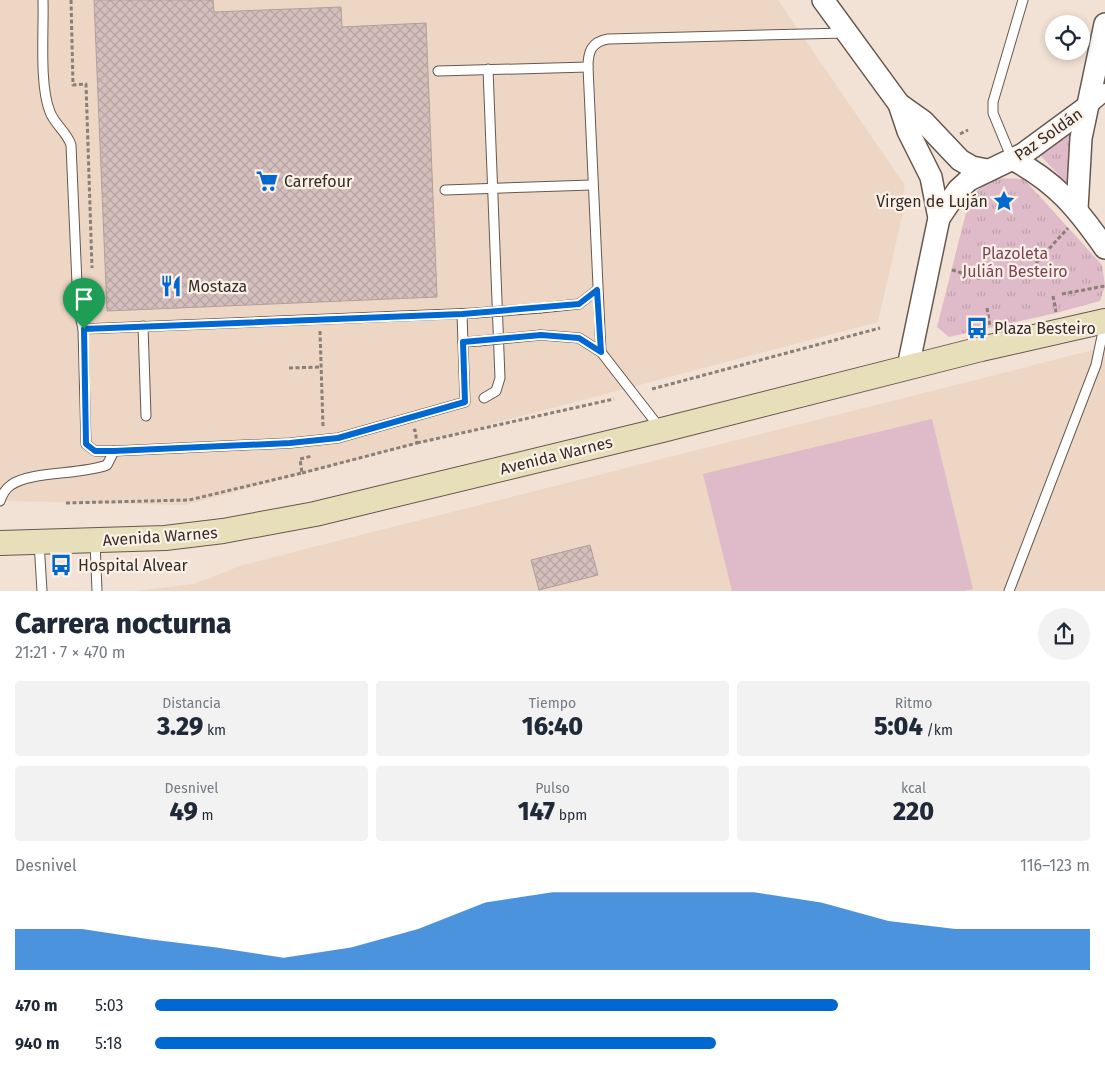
<!DOCTYPE html>
<html lang="es">
<meta charset="utf-8">
<style>
body{margin:0;font-family:"Fira Sans",sans-serif;background:#f2f2f3;color:#1f2937;height:100vh;display:flex;flex-direction:column;font-size:19px;white-space:nowrap}
*{box-sizing:border-box;margin:0}
p{font-size:16px;color:#747a83}
.icon{flex:none;width:28px;height:28px;fill:none;stroke:currentColor;stroke-width:2;stroke-linecap:round;stroke-linejoin:round}
.map{position:relative;height:591px;overflow:hidden}
.sheet{display:flex;flex-direction:column;background:#fff;flex:1}
.sheet>*{flex:none}
.fabs{position:absolute;left:1045px;top:15px;display:grid;gap:10px}
.fabs a{display:grid;place-items:center;width:45px;height:45px;border-radius:50%;background:#fff;box-shadow:0 2px 8px #0003;font-size:25px}
.pin{position:absolute;display:grid;place-items:center;width:42px;height:42px;color:#fff;margin:-51px -21px;border-radius:50% 50% 50% 0;rotate:-45deg;box-shadow:0 0 5px #0007}
.pin .icon{rotate:45deg}
.round{display:grid;place-items:center;flex:none;width:52px;height:52px;border-radius:26px;background:#f2f2f3}
.overview{display:flex;align-items:center;justify-content:space-between;height:85px;padding:0 15px}
h1{font-size:28px;font-weight:800;line-height:38px}
.stats{display:grid;grid-template-columns:repeat(3,1fr);gap:8px;height:85px;padding:5px 15px}
.stats div{display:grid;align-content:center;border-radius:5px;background:#f2f2f3;text-align:center}
.stats b{font-size:25px;font-weight:800}
.stats small{font-size:14px;font-weight:400}
.stats p{font-size:14px}
.chart{height:140px;padding:10px 15px}
.chart p{display:flex;justify-content:space-between}
.chart svg{width:100%;height:90px;margin-top:5px;fill:#0068d0;opacity:.7}
ul{padding:0 15px;list-style:none;font-size:16px}
li{display:grid;grid-template-columns:80px 60px 1fr;align-items:center;height:38px}
li i{height:12px;border-radius:6px;background:#0068d0}
.map>svg:first-child{display:block}
</style>
<div class="map">
<svg width="1105" height="591" viewBox="0 0 1105 591">
<defs>
<pattern id="park-tufts" width="24" height="20" patternUnits="userSpaceOnUse" patternTransform="scale(1.25)"><rect width="24" height="20" fill="#dfbac8"/><path d="M3 7l-1-3M5 7V3M7 7l1-3M15 17l-1-3M17 17v-4M19 17l1-3" fill="none" stroke="#c0a0ac"/></pattern>
<pattern id="building-cross-hatch" width="8" height="8" patternUnits="userSpaceOnUse" patternTransform="scale(1.25)"><rect width="8" height="8" fill="#d5bfbc"/><path d="M0 0l8 8M0 8l8-8" fill="none" stroke="#b7a4a2"/></pattern>
</defs>
<rect width="100%" height="100%" fill="#f2e2d5"/>
<g fill="#eed6c5">
<path d="M 0,0 L 778,0 L 904,184 L 905,204 L 878,322 L 185,505 L 0,501 Z"/>
<path d="M 1105,347 L 1105,591 L 136,591 L 194,584 L 242,565 Z"/>
</g>
<path fill="#dfbac8" d="M 932,419 L 973,589 L 964,591 L 732,591 L 703,474 Z"/>
<g fill="url(#park-tufts)">
<path d="M 1074,127 L 1069,186 L 1040,155 Z"/>
<path d="M 992,178 L 1024,179 L 1102,265 L 1105,286 L 1100,301 L 1056,313 L 949,337 L 937,327 L 970,197 Z"/>
</g>
<g fill="url(#building-cross-hatch)" stroke="#b29e9b">
<path d="M 94,0 L 213,0 L 214,12 L 341,7 L 342,27 L 426,23 L 437,297 L 107,311 Z"/>
<path d="M 590,545 L 598,575 L 539,590 L 531,560 Z"/>
</g>
<g fill="none" stroke-linecap="round" stroke-linejoin="round">
<g stroke="#66584e" stroke-width="11">
<g id="service">
<path d="M 43,0 C 44,30 39,85 50,112 C 55,125 67,132 71,145 L 78,307 L 83,329 L 86,444 L 95,451 L 114,451 L 290,443 L 338,438 L 465,402 L 462,314"/>
<path d="M 438,71 L 588,67"/>
<path d="M 1012,159 L 993,113 L 993,102 L 1023,0"/>
<path d="M 445,190 L 592,185"/>
<path d="M 541,308 L 579,304 L 597,290"/>
<path d="M 143,326 L 146,416"/>
<path d="M 83,329 L 476,313"/>
<path d="M 541,335 L 579,338 L 601,352 L 660,428"/>
<path d="M 463,342 L 479,341"/>
<path d="M 601,352 L 588,67 C 588,52 591,42 608,39 L 845,33"/>
<path d="M 484,398 L 496,391 L 500,378 L 488,69"/>
<path d="M 0,501 C 2,495 5,489 11,485 C 30,471 81,475 107,465 L 114,451"/>
<path d="M 95,541 L 97,591"/>
<path d="M 39,542 L 42,591"/>
<path d="M 1009,591 L 1096,365 L 1105,322"/>
</g>
</g>
<g stroke="#66584e" stroke-width="19">
<path id="minor" d="M 1087,107 L 1105,92"/>
</g>
<g stroke="#66584e" stroke-width="24">
<g id="tertiary">
<path d="M 823,0 L 899,104 L 923,121 L 960,160 L 972,167 L 987,170"/>
<path d="M 899,104 L 908,131 L 931,177 L 939,218 L 908,367"/>
<path d="M 1012,159 C 1056,182 1077,208 1105,248"/>
<path d="M 1077,209 L 1081,138 L 1105,24"/>
<path d="M 939,218 L 958,190 L 969,180 L 1023,154 L 1087,107"/>
</g>
</g>
<g stroke="#66584e" stroke-width="26">
<path id="secondary" d="M 0,543 L 165,538 L 223,531 L 315,514 L 662,430 L 981,349 L 1105,321"/>
</g>
<g stroke="#897f76" stroke-width="3" stroke-dasharray="4 2.5" stroke-linecap="butt">
<path d="M 71,0 L 73,85 L 86,84 L 92,268"/>
<path d="M 960,134 L 968,130"/>
<path d="M 1036,263 L 1068,228"/>
<path d="M 952,270 L 982,279"/>
<path d="M 1062,294 L 1105,286"/>
<path d="M 1053,296 L 1056,312"/>
<path d="M 987,308 L 990,327"/>
<path d="M 320,331 L 323,427"/>
<path d="M 289,368 L 321,367"/>
<path d="M 652,389 L 880,328"/>
<path d="M 417,443 L 614,399"/>
<path d="M 302,473 L 417,443 L 415,430 L 412,431"/>
<path d="M 66,503 L 189,500 L 302,473 L 300,459 L 312,456"/>
</g>
<use href="#service" stroke="#fff" stroke-width="9"/>
<use href="#minor" stroke="#fff" stroke-width="16"/>
<use href="#tertiary" stroke="#fff" stroke-width="21"/>
<use href="#secondary" stroke="#e7deba" stroke-width="24"/>
<g stroke="#66584e" stroke-width="11" stroke-linecap="butt">
<g id="service-bridge">
<path d="M 476,313 L 541,308"/>
<path d="M 479,341 L 541,335"/>
</g>
</g>
<use href="#service-bridge" stroke="#fff" stroke-width="9"/>
</g>
<g fill="none" stroke-linecap="round" stroke-linejoin="round">
<g stroke="#fff" stroke-width="10">
<path id="route" d="M 597,290 L 601,352 L 579,338 L 541,335 L 463,342 L 465,402 L 338,438 L 290,443 L 114,451 L 95,451 L 86,444 L 84,329 L 462,314 L 579,304 Z"/>
</g>
<use href="#route" stroke="#0068d0" stroke-width="6"/>
</g>
<defs>
<g id="supermarket-bare" transform="scale(1.725)"><path d="M-6-5.5h2.5l.6 2H6L4.5 2H-2.5L-4.4-4H-6ZM-1.5 3.2a1.3 1.3 0 1 0 .1 0ZM3 3.2a1.3 1.3 0 1 0 .1 0Z" fill="#0068d0" stroke="#fdf0e6" stroke-width="2.5" paint-order="stroke"/></g>
<g id="sight-bare" transform="scale(1.725)"><path d="M0-6L1.8-2.2L6-1.7L2.9 1.2L3.7 5.4L0 3.3L-3.7 5.4L-2.9 1.2L-6-1.7L-1.8-2.2Z" fill="#0068d0" stroke="#fdf0e6" stroke-width="2.5" paint-order="stroke"/></g>
<g id="restaurant-bare" transform="scale(1.725)"><path d="M-5-6h1v4h1v-4h1v4h1v-4h1v5L-1.5 .5V6h-2V.5L-5-1ZM5-6V6H3V1.5H1.5Q1.5-4 5-6Z" fill="#0068d0" stroke="#fdf0e6" stroke-width="2.5" paint-order="stroke"/></g>
<g id="bus-bare" transform="scale(1.725)"><path d="M-5-6H5V4H4V6H2V4H-2V6H-4V4H-5ZM-3.5-4V0h7V-4ZM-3.5 1.2v1.5H-2V1.2ZM2 1.2v1.5H3.5V1.2Z" fill="#0068d0" stroke="#fdf0e6" stroke-width="2.5" paint-order="stroke"/></g>
</defs>
<g fill-rule="evenodd">
<use href="#supermarket-bare" x="267" y="181"/>
<use href="#sight-bare" x="1004" y="201"/>
<use href="#restaurant-bare" x="171" y="286"/>
<use href="#bus-bare" x="977" y="328"/>
<use href="#bus-bare" x="61" y="565"/>
</g>
<g text-anchor="middle" stroke-width="4.5" stroke-linejoin="round" paint-order="stroke">
<g font-size="16" fill="#332d28" stroke="#fdf0e6">
<text transform="translate(1048 134) rotate(-35)" y="6">Paz Soldán</text>
<text transform="translate(556 455) rotate(-14)" y="6">Avenida Warnes</text>
<text transform="translate(160 536) rotate(-4)" y="6">Avenida Warnes</text>
</g>
<g font-size="16" fill="#332d28" stroke="#fdf0e6" text-anchor="start">
<text x="284" y="187">Carrefour</text>
<text x="988" y="207" text-anchor="end">Virgen de Luján</text>
<text x="188" y="292">Mostaza</text>
<text x="994" y="334">Plaza Besteiro</text>
<text x="78" y="571">Hospital Alvear</text>
</g>
<g font-size="16" fill="#7b435b" stroke="#fdf0e6">
<text x="1015" y="259">Plazoleta<tspan x="1015" dy="18">Julián Besteiro</tspan></text>
</g>
</g>
</svg>
<div class="fabs">
<a><svg class="icon" aria-label="locate" viewBox="0 0 24 24"><circle cx="12" cy="12" r="6"/><path d="M12 2v4M12 18v4M2 12h4M18 12h4"/></svg></a>
</div>
<div class="pin" style="left:84px;top:329px;background:#1e9e55"><svg class="icon" aria-label="arrive" viewBox="0 0 24 24"><path d="M6 21V4h12l-3 4 3 4H6"/></svg></div>
</div>
<section class="sheet">
<div class="overview"><div><h1>Carrera nocturna</h1><p>21:21 · 7 × 470 m</p></div><a class="round"><svg class="icon" aria-label="share" viewBox="0 0 24 24"><path d="M12 15V3M7 8l5-5 5 5M5 13v7h14v-7"/></svg></a></div>
<div class="stats">
<div><p>Distancia</p><b>3.29<small> km</small></b></div>
<div><p>Tiempo</p><b>16:40</b></div>
<div><p>Ritmo</p><b>5:04<small> /km</small></b></div>
</div>
<div class="stats">
<div><p>Desnivel</p><b>49<small> m</small></b></div>
<div><p>Pulso</p><b>147<small> bpm</small></b></div>
<div><p>kcal</p><b>220</b></div>
</div>
<div class="chart"><p><span>Desnivel</span>116–123 m</p>
<svg viewBox="0 0 160 44" preserveAspectRatio="none"><path d="M0 44V24L10 24L20 29L30 33L40 38L50 33L60 24L70 11L80 6L90 6L100 6L110 6L120 11L130 20L140 24L150 24L160 24V44z"/></svg>
</div>
<ul>
<li><b>470 m</b>5:03<i style="width:73%"></i></li>
<li><b>940 m</b>5:18<i style="width:60%"></i></li>
</ul>
</section>
